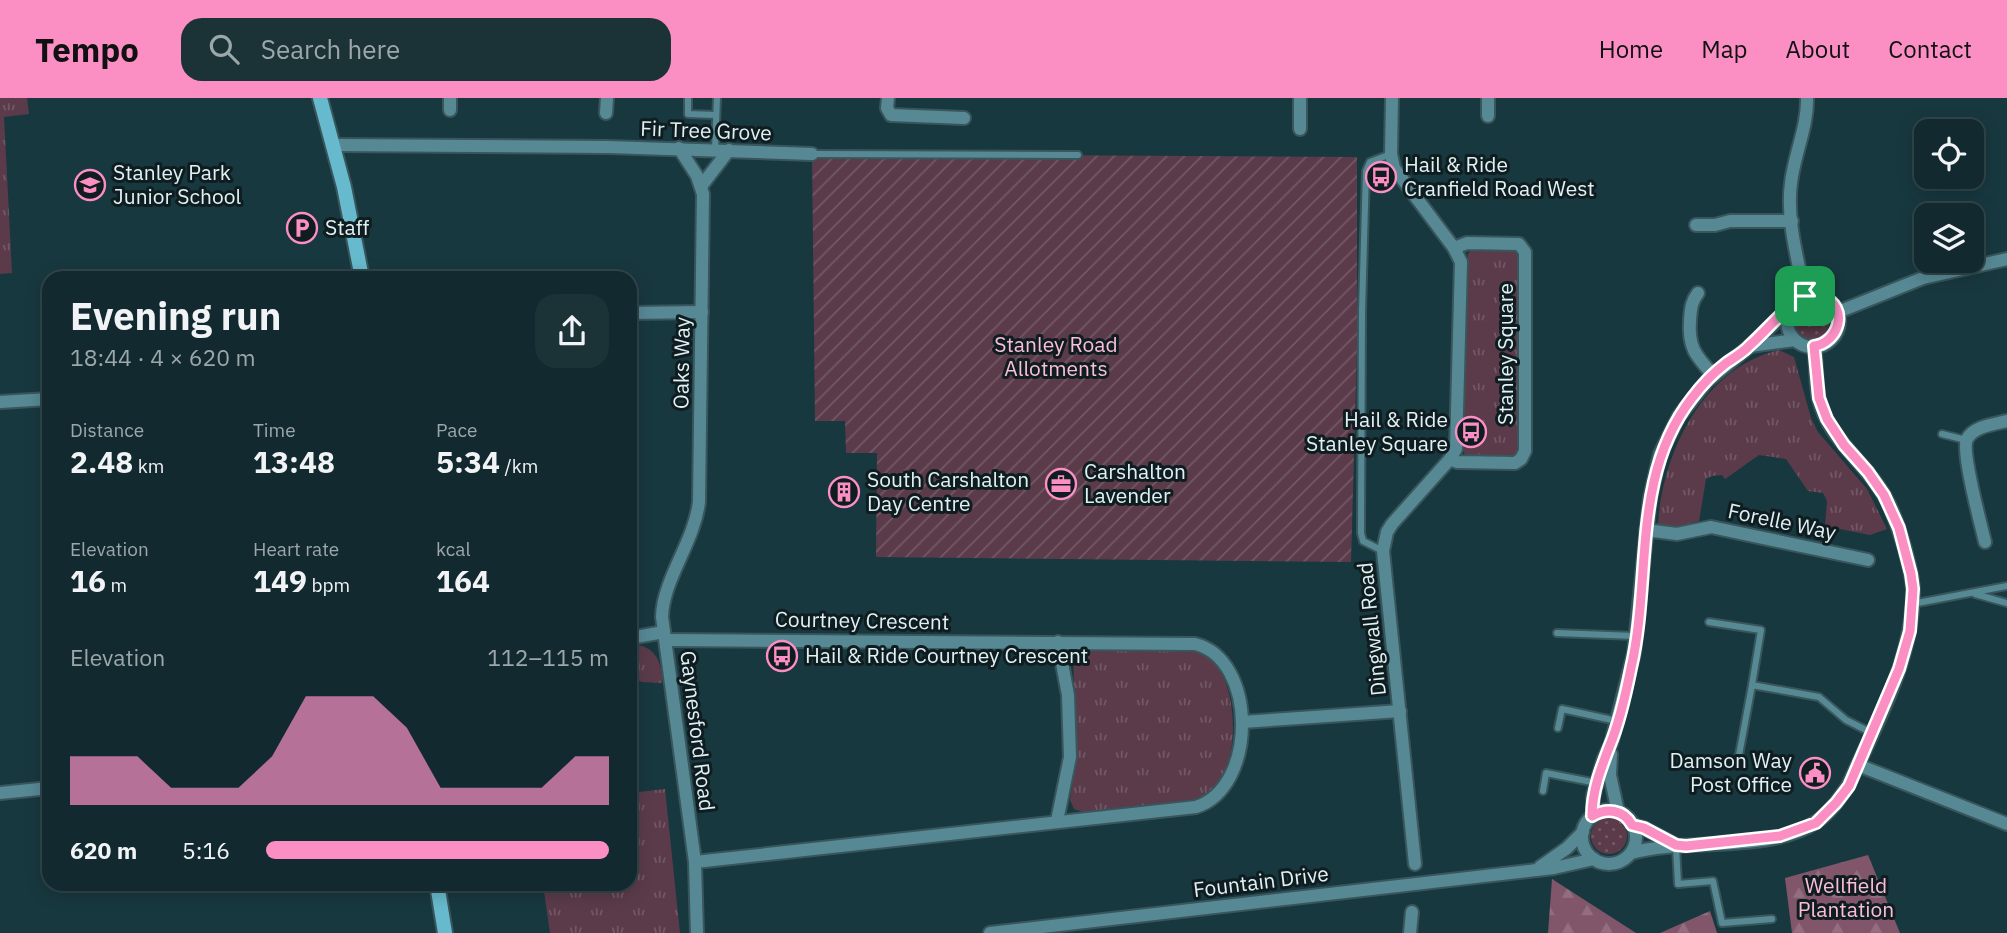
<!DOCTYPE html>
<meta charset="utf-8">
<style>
body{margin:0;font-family:"IBM Plex Sans",sans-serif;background:#1b3237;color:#f1f3f6;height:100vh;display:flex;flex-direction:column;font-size:26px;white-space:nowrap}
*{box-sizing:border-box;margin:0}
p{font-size:23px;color:#9ca7aa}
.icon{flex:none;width:38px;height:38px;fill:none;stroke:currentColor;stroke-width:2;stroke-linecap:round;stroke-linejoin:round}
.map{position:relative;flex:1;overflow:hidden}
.panel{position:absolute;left:42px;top:173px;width:595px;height:620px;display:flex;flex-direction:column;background:#122a2f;border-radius:21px;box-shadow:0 4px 18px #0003,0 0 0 2px #31464b}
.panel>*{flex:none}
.tools{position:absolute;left:1914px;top:21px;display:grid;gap:14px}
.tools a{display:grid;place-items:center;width:70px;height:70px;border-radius:14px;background:#122a2f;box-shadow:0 4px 18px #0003,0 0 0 2px #31464b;font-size:35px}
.pin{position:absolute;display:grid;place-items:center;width:60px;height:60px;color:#fff;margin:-30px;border-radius:14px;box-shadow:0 4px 10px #0006}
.round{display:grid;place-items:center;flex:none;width:74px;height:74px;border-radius:21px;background:#1b3237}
.summary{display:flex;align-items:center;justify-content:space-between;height:119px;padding:0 28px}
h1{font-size:38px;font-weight:800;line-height:52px}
.metrics{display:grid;grid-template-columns:repeat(3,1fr);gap:10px;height:119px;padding:7px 28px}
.metrics div{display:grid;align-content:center}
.metrics b{font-size:30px;font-weight:800}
.metrics small{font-size:19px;font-weight:400}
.metrics p{font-size:19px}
.chart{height:196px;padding:14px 28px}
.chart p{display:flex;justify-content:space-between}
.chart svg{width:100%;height:126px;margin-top:7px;fill:#fb8fc4;opacity:.7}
ul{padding:0 28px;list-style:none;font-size:23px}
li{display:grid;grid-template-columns:112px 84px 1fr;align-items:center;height:52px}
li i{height:18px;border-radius:9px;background:#fb8fc4}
header{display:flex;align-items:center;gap:42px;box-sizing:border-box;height:98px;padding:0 35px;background:#fb8fc4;color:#111}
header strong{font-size:33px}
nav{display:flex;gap:38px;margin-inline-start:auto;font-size:24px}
.search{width:490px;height:63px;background:#1b3237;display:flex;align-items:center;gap:18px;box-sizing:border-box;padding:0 24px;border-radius:21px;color:#9ca7aa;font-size:26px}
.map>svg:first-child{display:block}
</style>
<header>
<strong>Tempo</strong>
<div class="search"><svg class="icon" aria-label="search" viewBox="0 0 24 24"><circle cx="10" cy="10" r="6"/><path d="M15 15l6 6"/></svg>Search here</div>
<nav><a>Home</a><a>Map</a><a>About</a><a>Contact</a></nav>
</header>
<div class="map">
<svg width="2007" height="835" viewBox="0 0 2007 835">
<defs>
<pattern id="grass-dots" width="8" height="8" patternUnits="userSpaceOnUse" patternTransform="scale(1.75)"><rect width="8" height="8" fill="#5b3b4a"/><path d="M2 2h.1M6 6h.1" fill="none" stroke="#725865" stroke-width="1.8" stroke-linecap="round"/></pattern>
<pattern id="forest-firs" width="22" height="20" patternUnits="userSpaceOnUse" patternTransform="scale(1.75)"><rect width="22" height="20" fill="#81556a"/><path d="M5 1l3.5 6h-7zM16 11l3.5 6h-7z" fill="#926e80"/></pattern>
<pattern id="park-tufts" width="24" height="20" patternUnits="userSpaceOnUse" patternTransform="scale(1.75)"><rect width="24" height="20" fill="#5b3b4a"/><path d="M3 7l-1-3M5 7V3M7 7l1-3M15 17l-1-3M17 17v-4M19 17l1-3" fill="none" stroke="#725865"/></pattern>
<pattern id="garden-furrows" width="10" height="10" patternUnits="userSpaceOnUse" patternTransform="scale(1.75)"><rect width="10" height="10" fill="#5b3b4a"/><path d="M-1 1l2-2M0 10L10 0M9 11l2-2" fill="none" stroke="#725865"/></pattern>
</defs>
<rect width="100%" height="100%" fill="#18383f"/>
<g fill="url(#grass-dots)">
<circle cx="1811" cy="222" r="19"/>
<circle cx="1609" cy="738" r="18"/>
</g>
<g fill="url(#forest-firs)">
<path d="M 1868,757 L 1900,835 L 1792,835 L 1785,780 Z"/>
<path d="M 1552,781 L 1636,835 L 1548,835 Z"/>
<path d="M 1710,813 L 1717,835 L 1660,835 Z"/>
</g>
<g fill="url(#park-tufts)">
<path d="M 0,0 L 27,0 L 29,16 L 4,19 L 12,175 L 0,176 Z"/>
<path d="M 1472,151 L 1514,151 L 1520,155 L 1519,353 L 1512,360 L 1469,359 L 1464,355 L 1467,165 L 1468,156 Z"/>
<path d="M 1779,252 L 1794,259 L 1811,320 L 1818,334 L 1867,391 L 1887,431 L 1870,437 L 1825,428 L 1827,403 L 1823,395 L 1808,393 L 1786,361 L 1759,357 L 1725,381 L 1722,377 L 1712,378 L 1706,381 L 1699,423 L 1677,429 L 1658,426 C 1663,355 1702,270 1779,252 Z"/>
<path d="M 630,547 C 653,545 663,564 662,585 L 642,584 L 630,578 Z"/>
<path d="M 1099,552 L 1195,553 C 1242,562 1245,677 1206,697 C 1193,704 1177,703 1163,705 C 1137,708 1110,711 1083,714 L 1074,711 L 1070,702 L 1077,654 L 1073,561 L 1087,553 Z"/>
<path d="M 665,691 L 680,835 L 550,835 L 543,786 L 630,786 L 630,695 Z"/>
</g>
<path fill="url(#garden-furrows)" d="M 812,56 L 1357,59 L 1357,249 L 1351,464 L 876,459 L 877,355 L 846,355 L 845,323 L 815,323 Z"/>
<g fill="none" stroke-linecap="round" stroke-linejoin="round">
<g stroke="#38565c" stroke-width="10">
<g id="lane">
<path d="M 688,0 L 688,16 L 716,17"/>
<path d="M 715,52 L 717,0"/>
<path d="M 812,56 L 1078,57"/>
<path d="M 1942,336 L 1966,342"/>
<path d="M 1383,453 L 1363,443 L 1361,435 L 1362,213 L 1366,73 L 1370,64 L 1391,56"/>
<path d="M 1975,496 L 2007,505"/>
<path d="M 1912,506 L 2007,488"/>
<path d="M 1709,524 L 1761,532 L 1752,587"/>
<path d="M 1557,535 L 1635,538"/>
<path d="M 1558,630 L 1562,611 L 1617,623"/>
<path d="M 1737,668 L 1752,587 L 1819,599 L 1846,622 L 1872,635"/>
<path d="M 1543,693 L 1546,675 L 1597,685"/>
<path d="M 1676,749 L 1678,786 L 1713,783 L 1722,825 L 1772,821"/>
</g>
</g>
<g stroke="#38565c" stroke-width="16">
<g id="street">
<path d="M 888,0 L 887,10 L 891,17 L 964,20"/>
<path d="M 1392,0 L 1391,56 L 1394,70 L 1454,150 L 1461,164 L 1456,351 L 1450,361 L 1392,426 L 1387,434 L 1383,453 L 1415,766"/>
<path d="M 450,12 L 450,0"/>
<path d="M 606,15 L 607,0"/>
<path d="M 1488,18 L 1488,0"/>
<path d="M 1300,31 L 1300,0"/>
<path d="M 333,47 L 608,49 L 812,56"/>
<path d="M 679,50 L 697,78 L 703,96 L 699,404 C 694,445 663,481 662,519 L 695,764 L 697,835"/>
<path d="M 702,87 L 729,52"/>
<path d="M 1696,127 L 1715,127 L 1730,123 L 1792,123"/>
<path d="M 1698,195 C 1691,204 1691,211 1690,222 C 1688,249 1695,257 1713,277"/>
<circle cx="1813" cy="223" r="26"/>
<path d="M 1805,198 C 1798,162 1786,122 1791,85 C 1794,57 1808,28 1807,0"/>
<path d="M 1838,214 L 1923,180 L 2007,161"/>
<path d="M 630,215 L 702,214"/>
<path d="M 1750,248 L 1795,242"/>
<path d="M 0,304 L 49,301"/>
<path d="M 1450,361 L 1457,364 L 1515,365 L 1521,361 L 1525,353 L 1525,154 L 1519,146 L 1467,145 L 1454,150"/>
<path d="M 1646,432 L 1677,436 L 1711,429 L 1868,462"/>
<path d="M 1985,444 C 1981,427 1961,353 1967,341 C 1974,328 1995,326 2007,323"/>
<path d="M 630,540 L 664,534"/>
<path d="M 666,542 L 1195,546 C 1257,561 1258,689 1196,709 L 695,764"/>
<path d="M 1242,624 L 1400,613"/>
<path d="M 1611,656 L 1610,677 L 1618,714"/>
<path d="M 1858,667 L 2007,726"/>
<path d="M 0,695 L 49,690"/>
<circle cx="1609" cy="739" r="27"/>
<path d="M 1593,718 L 1593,698 L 1604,660 L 1611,646 L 1634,555 L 1650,400 L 1660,356 L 1679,318 L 1707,283 L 1750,248 L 1789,211"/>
<path d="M 1057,723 L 1070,659 L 1068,597 L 1058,544"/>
<path d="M 1632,727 L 1644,730 L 1676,747"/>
<path d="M 1631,755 C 1684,740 1771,755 1816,724 C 1830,715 1839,701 1848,688 C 1876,626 1913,562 1913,493 C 1913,479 1908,465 1905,451 C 1899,432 1894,414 1884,397 C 1864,363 1828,340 1819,301 C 1815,284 1817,265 1814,248"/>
<path d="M 1540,769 L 1567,750 L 1583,734"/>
<path d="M 990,835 L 1554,770 L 1594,761"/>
<path d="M 1410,835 L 1412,814"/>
</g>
</g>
<g stroke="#38565c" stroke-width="18">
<g id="secondary">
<path d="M 320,0 L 344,89 L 362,180"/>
<path d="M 437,786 L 445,835"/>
</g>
</g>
<use href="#lane" stroke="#578995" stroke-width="6"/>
<use href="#street" stroke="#578995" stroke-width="12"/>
<use href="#secondary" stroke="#67bacd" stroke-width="14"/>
</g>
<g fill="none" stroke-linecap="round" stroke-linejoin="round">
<g stroke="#fff" stroke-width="14">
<path id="route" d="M 1805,198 C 1810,198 1817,197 1822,199 C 1850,208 1839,245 1814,248 L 1819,300 L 1827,321 L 1844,347 L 1868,374 L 1884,397 L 1899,430 L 1911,476 L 1913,491 L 1910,533 L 1899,571 L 1849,688 L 1836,705 L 1816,725 L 1780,738 L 1686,748 L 1676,747 L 1644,730 L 1632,727 C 1623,711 1607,710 1592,718 C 1592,693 1601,670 1610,647 C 1620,623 1626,595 1631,570 C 1652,480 1631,378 1692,300 C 1701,288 1712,276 1725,266 C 1733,260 1743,255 1750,247 C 1763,236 1791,203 1805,198 Z"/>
</g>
<use href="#route" stroke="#fb8fc4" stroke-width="9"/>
</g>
<defs>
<g id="bus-ring" transform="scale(1.575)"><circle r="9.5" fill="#101d20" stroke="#fb8fc4" stroke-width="1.5"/><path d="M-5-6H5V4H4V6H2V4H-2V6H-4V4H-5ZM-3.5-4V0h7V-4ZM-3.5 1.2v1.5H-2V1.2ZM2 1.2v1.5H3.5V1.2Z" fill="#fb8fc4"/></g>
<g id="school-ring" transform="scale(1.575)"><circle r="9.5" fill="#101d20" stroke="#fb8fc4" stroke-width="1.5"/><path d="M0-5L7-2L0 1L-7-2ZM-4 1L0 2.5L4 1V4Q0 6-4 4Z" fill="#fb8fc4"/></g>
<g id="parking-ring" transform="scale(1.575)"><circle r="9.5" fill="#101d20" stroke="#fb8fc4" stroke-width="1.5"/><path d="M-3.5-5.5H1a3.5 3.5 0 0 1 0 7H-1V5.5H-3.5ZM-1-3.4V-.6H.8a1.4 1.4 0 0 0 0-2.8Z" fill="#fb8fc4"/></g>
<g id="office-ring" transform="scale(1.575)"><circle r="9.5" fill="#101d20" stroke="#fb8fc4" stroke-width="1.5"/><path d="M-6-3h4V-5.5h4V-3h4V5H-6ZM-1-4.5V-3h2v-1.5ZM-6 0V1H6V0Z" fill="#fb8fc4"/></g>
<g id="building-ring" transform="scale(1.575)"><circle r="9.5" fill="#101d20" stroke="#fb8fc4" stroke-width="1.5"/><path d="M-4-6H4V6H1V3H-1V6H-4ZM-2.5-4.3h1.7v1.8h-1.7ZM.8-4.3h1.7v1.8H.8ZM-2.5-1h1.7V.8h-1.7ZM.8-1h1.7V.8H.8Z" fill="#fb8fc4"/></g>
<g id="civic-ring" transform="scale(1.575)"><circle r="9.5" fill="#101d20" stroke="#fb8fc4" stroke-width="1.5"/><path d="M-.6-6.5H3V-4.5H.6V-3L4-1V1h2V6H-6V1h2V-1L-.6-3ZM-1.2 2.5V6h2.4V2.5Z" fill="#fb8fc4"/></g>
</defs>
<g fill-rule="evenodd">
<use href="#bus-ring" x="1381" y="79"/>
<use href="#school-ring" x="90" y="87"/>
<use href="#parking-ring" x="302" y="130"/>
<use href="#bus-ring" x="1471" y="334"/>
<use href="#office-ring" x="1061" y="386"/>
<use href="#building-ring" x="844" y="394"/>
<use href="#bus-ring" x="782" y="558"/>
<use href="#civic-ring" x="1815" y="675"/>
</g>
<g text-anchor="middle" stroke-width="6" stroke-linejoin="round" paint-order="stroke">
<g font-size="21" fill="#dff1f5" stroke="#101d20">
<text transform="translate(706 33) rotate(2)" y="7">Fir Tree Grove</text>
<text transform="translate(1506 256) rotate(-90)" y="7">Stanley Square</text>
<text transform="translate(682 265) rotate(-89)" y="7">Oaks Way</text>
<text transform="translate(1782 424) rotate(12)" y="7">Forelle Way</text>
<text transform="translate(862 523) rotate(1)" y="7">Courtney Crescent</text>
<text transform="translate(1372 531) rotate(-96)" y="7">Dingwall Road</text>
<text transform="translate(697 633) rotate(83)" y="7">Gaynesford Road</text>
<text transform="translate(1261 784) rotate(-7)" y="7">Fountain Drive</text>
</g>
<g font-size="21" fill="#dff1f5" stroke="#101d20" text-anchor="start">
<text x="1404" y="74">Hail &amp; Ride<tspan x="1404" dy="24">Cranfield Road West</tspan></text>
<text x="113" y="82">Stanley Park<tspan x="113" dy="24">Junior School</tspan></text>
<text x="325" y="137">Staff</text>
<text x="1448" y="329" text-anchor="end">Hail &amp; Ride<tspan x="1448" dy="24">Stanley Square</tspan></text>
<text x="1084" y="381">Carshalton<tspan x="1084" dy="24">Lavender</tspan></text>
<text x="867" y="389">South Carshalton<tspan x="867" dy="24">Day Centre</tspan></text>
<text x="805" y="565">Hail &amp; Ride Courtney Crescent</text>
<text x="1792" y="670" text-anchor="end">Damson Way<tspan x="1792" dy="24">Post Office</tspan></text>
</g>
<g font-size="21" fill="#fabed9" stroke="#101d20">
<text x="1056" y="254">Stanley Road<tspan x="1056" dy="24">Allotments</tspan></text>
<text x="1846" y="795">Wellfield<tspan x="1846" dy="24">Plantation</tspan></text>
</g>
</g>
</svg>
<div class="tools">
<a><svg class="icon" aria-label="locate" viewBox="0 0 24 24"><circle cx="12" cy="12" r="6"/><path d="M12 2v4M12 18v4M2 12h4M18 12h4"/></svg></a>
<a><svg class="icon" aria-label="layers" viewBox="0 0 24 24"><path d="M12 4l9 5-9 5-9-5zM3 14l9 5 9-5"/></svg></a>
</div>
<div class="pin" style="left:1805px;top:198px;background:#1e9e55"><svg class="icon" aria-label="arrive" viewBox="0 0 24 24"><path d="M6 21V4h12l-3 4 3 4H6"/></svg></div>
<section class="panel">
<div class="summary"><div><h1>Evening run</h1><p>18:44 · 4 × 620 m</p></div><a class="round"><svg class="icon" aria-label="share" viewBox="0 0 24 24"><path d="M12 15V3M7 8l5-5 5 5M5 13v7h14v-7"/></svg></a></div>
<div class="metrics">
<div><p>Distance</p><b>2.48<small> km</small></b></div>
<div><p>Time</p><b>13:48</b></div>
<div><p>Pace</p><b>5:34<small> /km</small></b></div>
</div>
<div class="metrics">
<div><p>Elevation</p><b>16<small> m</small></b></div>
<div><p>Heart rate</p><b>149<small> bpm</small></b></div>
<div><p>kcal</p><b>164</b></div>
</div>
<div class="chart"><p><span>Elevation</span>112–115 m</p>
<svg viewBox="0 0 160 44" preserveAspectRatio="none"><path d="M0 44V27L10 27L20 27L30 38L40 38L50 38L60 27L70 6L80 6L90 6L100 17L110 38L120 38L130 38L140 38L150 27L160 27V44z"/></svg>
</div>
<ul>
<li><b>620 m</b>5:16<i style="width:100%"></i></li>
</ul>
</section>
</div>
